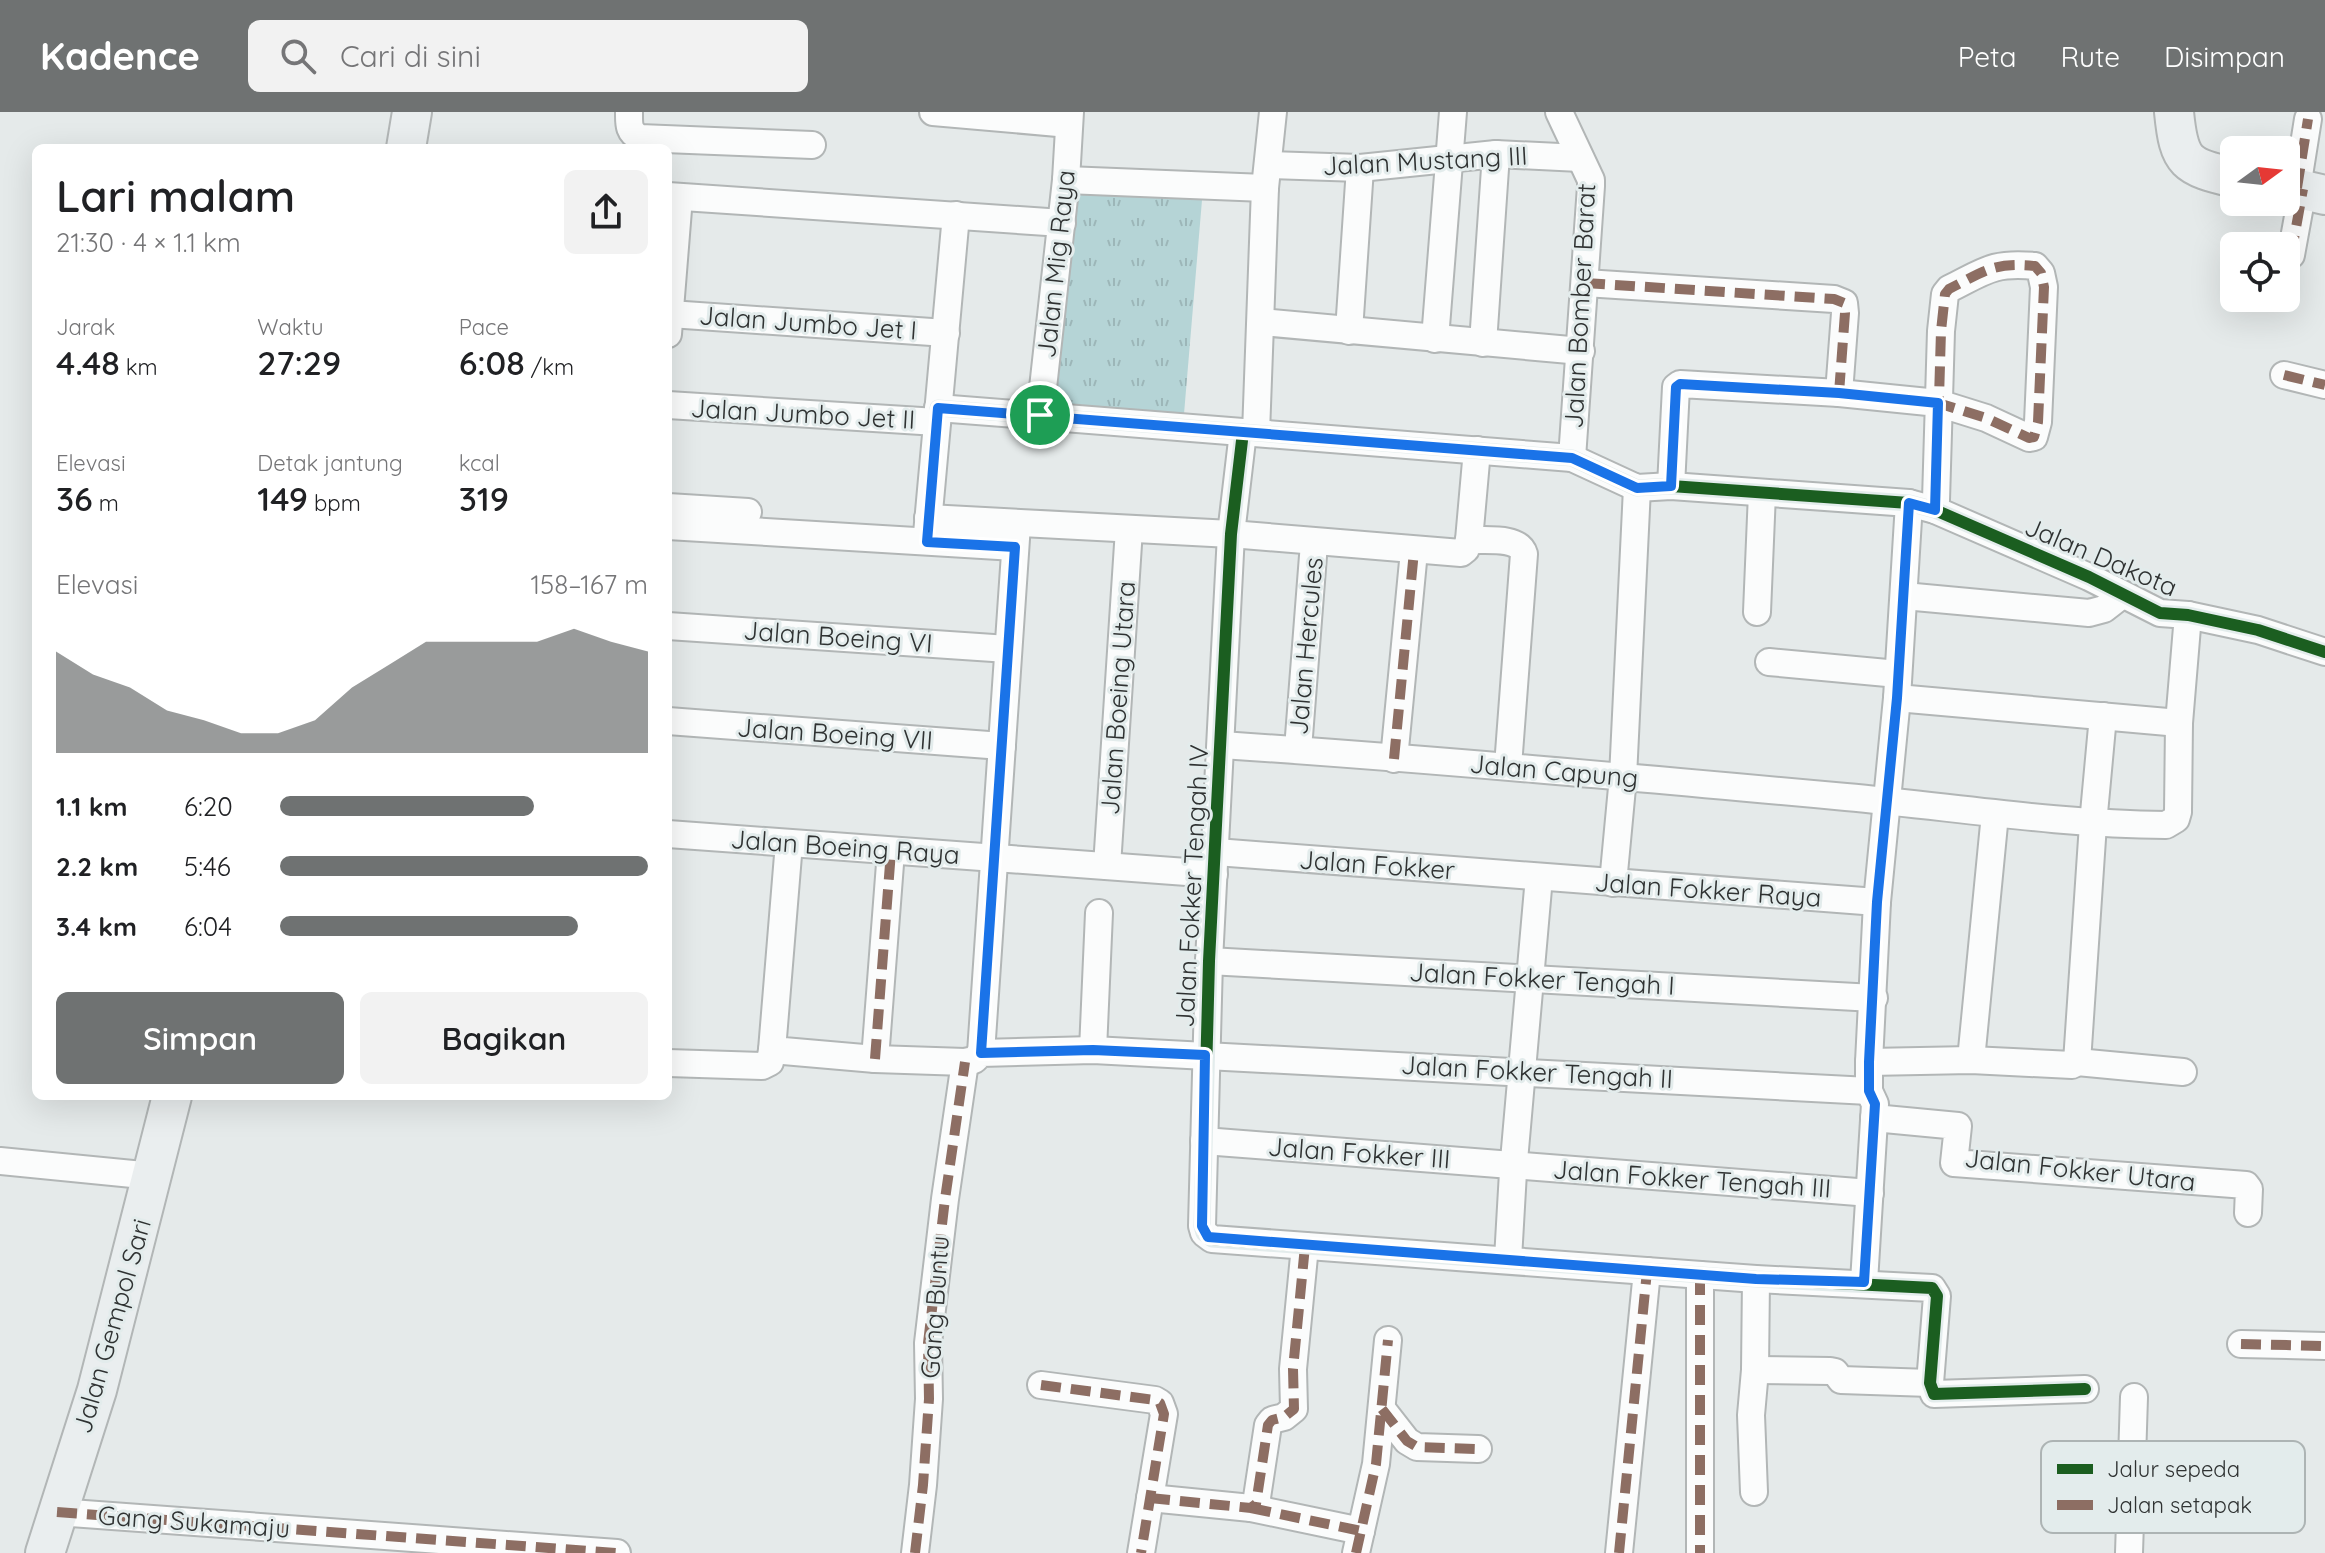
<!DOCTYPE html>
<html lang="id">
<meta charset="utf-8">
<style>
body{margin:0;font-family:Quicksand,sans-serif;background:#f2f2f2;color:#202124;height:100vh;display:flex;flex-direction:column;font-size:30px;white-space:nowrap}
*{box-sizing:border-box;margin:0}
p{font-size:26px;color:#757577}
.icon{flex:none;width:44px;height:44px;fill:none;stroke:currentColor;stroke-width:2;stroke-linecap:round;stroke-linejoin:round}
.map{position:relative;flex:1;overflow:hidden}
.panel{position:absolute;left:32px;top:32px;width:640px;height:956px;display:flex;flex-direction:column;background:#fff;border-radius:12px;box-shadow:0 8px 32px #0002}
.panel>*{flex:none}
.needle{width:52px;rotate:75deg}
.buttons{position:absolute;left:2220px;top:24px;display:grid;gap:16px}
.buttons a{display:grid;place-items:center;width:80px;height:80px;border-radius:12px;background:#fff;box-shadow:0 8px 32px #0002;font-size:40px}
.pin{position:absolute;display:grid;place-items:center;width:68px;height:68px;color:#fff;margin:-34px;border:4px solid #fff;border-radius:50%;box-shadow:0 2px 8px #0007}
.round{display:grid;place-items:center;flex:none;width:84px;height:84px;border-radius:12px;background:#f2f2f2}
.head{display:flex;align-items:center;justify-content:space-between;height:136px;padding:0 24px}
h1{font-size:44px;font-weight:600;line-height:60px}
.figures{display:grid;grid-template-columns:repeat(3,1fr);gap:12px;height:136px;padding:8px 24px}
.figures div{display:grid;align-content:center}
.figures b{font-size:34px;font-weight:600}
.figures small{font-size:22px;font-weight:400}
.figures p{font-size:22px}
.chart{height:224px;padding:16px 24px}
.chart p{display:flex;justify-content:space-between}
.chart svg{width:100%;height:144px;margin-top:8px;fill:#6f7272;opacity:.7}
.cta{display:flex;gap:16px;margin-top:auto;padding:16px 24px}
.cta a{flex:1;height:92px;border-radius:12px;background:#6f7272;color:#fff;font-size:32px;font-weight:600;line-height:92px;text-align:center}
.cta a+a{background:#f2f2f2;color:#202124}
ul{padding:0 24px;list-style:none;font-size:26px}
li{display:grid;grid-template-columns:128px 96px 1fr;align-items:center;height:60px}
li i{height:20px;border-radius:10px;background:#6f7272}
header{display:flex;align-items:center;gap:48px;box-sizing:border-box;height:112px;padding:0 40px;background:#6f7272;color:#fff}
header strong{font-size:38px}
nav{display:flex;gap:44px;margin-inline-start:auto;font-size:28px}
.search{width:560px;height:72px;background:#f2f2f2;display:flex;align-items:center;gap:20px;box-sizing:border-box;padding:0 28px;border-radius:12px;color:#757577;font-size:30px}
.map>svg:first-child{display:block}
</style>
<header>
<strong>Kadence</strong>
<div class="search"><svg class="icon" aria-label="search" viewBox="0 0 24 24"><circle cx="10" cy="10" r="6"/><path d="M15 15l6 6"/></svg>Cari di sini</div>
<nav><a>Peta</a><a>Rute</a><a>Disimpan</a></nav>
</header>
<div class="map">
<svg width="2325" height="1441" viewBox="0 0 2325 1441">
<defs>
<pattern id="park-tufts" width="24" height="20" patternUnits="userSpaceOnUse" patternTransform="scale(2)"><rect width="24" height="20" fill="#b5d4d6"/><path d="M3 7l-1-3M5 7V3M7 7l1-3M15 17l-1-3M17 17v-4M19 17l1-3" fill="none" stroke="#9cb6b8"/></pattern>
</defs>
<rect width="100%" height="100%" fill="#e5eaea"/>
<path fill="url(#park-tufts)" d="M 1074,79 L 1202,88 L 1184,302 L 1054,295 Z"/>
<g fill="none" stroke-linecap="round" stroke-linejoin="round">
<g stroke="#b2b6b6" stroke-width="30">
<g id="street">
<path d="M 629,0 C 629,12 628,20 640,26 L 812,33"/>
<path d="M 933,0 L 1069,12"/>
<path d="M 1559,0 L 1591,68 L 1591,74 L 1572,346"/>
<path d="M 1269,53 L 1360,56 L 1496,42 L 1580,46"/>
<path d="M 1066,68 L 1265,76"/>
<path d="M 2297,76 L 2308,7"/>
<path d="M 668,84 L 1062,111"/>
<path d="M 2291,143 L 2303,77"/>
<path d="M 1585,171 L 1834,187 L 1844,191 L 1845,201 L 1839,281"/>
<path d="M 670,202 L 946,221"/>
<path d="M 1261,210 L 1581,239"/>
<path d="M 1349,219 L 1360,56"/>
<path d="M 668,222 L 679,85"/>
<path d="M 1435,227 L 1453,0"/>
<path d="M 1483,231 L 1496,42"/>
<path d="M 2284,263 L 2325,273"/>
<path d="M 668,293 L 937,310"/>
<path d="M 938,296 L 1572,346 L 1637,376 L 1671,374 L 1909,391 L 1935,398 L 2089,465 L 2160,501 L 2188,503 L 2258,518 L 2325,540"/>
<path d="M 1040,303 L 1066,68 L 1070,0"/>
<path d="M 1243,320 L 1231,422 L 1209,849 L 1202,1114 L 1204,1121 L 1212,1127 L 1756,1167 L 1932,1176 L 1937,1184 L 1930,1271 L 1934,1282 L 2085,1277"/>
<path d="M 1256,321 L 1265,76 L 1273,0"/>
<path d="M 1671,374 L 1676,275 L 1680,272 L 1839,281 L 1938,291 L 1986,306 L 2029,326 L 2034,325 L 2038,310 L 2044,175 L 2041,161 L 2035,154 C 1993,150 1985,159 1949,177 L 1945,182 L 1941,219 L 1936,388 L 1935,398"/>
<path d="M 668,395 L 748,400"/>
<path d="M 928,406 L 1231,422 L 1461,441 L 1466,437 L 1469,428 C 1485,429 1519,424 1524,442 L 1508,654"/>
<path d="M 668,414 L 1015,435"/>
<path d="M 927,422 L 956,103"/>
<path d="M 1469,428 L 1477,338"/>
<path d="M 1904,484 L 2089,501 L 2104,497 L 2122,483"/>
<path d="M 1757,500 L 1762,381"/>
<path d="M 668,514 L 1008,537"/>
<path d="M 1769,550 L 1898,562"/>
<path d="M 1897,586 L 2179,611"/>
<path d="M 668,609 L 1002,634"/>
<path d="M 1222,633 C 1430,647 1638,666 1846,685 C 1954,695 2057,712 2166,713 L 2176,707 L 2178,700 L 2179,611 L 2188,503"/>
<path d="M 1298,637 L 1314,431"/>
<path d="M 1394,647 L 1414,439"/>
<path d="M 668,722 L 1214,762"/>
<path d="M 789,731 L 772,938 L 875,947 L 965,950 L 974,948 L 981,941 L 1093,938 L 1869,979"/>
<path d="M 1216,740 L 1877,790"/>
<path d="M 1107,754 L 1129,417"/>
<path d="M 1613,771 L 1623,665 L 1637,376"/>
<path d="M 1209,849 L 1874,886"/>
<path d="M 1093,938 L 1099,801"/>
<path d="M 981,941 L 1017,412"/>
<path d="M 875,947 L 891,739"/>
<path d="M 1971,948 L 1995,702"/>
<path d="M 1869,950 L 1971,948 L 2072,953 L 2077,950 L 2093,712 L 2103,604"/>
<path d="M 2077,950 L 2183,960"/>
<path d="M 668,951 L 762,954 L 770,950 L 772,938"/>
<path d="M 1874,1006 L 1958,1014 L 1954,1051 L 2246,1073 L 2249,1077 L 2248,1101"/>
<path d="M 1204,1029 L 1870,1081"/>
<path d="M 0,1049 L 153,1064"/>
<path d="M 1508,1147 L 1513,1060 L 1539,765"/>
<path d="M 1700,1163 L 1700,1441"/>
<path d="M 1864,1170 L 1875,992 L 1869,979 L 1869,950 L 1877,790 L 1897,586 L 1909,391"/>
<path d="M 2241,1232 L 2325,1234"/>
<path d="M 1755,1258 L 1830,1259 L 1835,1260 L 1841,1268 L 1930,1271"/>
<path d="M 1041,1273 L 1155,1288 L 1160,1291 L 1164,1302 L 1141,1441"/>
<path d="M 1382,1297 L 1407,1329 L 1417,1335 L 1478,1337"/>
<path d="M 1754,1380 L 1751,1303 L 1755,1258 L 1756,1167"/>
<path d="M 1150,1386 L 1251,1396 L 1256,1392 L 1268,1313 L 1272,1308 L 1284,1305 L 1294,1297 L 1293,1257 L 1305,1134"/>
<path d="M 1251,1396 L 1361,1419"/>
<path d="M 57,1400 L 617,1441"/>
<path d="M 915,1441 L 923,1373 L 929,1287 L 928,1231 L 945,1087 L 965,950"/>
<path d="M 1356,1441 L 1376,1352 L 1388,1228"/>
<path d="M 1619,1441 L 1647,1159"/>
<path d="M 2129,1441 L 2134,1285"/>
</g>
</g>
<g stroke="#b2b6b6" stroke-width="42">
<g id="secondary">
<path d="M 2174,0 C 2179,52 2186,54 2234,66"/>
<path d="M 406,36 L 412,0"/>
<path d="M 2286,74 L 2325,83"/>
<path d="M 45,1441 L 97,1278 L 172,984"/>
</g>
</g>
<use href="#street" stroke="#fbfcfc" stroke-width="26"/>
<use href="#secondary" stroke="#eaeeef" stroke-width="38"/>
<g stroke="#8d6e63" stroke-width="10" stroke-dasharray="20 10" stroke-linecap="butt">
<path d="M 2297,76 L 2308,7"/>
<path d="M 2291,143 L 2303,77"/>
<path d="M 1585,171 L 1834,187 L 1844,191 L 1845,201 L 1839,281"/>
<path d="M 2284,263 L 2325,273"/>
<path d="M 1671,374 L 1676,275 L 1680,272 L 1839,281 L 1938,291 L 1986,306 L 2029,326 L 2034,325 L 2038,310 L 2044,175 L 2041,161 L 2035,154 C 1993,150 1985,159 1949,177 L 1945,182 L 1941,219 L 1936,388 L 1935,398"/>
<path d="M 1394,647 L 1414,439"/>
<path d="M 981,941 L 993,746"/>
<path d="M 875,947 L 891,739"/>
<path d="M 1700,1163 L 1700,1441"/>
<path d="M 2241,1232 L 2325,1234"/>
<path d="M 1041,1273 L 1155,1288 L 1160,1291 L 1164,1302 L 1141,1441"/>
<path d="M 1382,1297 L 1407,1329 L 1417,1335 L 1478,1337"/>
<path d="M 1150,1386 L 1251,1396 L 1256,1392 L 1268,1313 L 1272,1308 L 1284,1305 L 1294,1297 L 1293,1257 L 1305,1134"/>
<path d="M 1251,1396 L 1361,1419"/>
<path d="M 57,1400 L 617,1441"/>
<path d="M 915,1441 L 923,1373 L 929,1287 L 928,1231 L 945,1087 L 965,950"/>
<path d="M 1356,1441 L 1376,1352 L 1388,1228"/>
<path d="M 1619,1441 L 1647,1159"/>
</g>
<g stroke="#e3ecec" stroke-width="17">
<g id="cycleway">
<path d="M 938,296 L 1572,346 L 1637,376 L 1671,374 L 1909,391 L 1935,398 L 2089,465 L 2160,501 L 2188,503 L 2258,518 L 2325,540"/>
<path d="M 1243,320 L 1231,422 L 1209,849 L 1202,1114 L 1204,1121 L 1212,1127 L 1756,1167 L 1932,1176 L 1937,1184 L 1930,1271 L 1934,1282 L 2085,1277"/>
</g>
</g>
<use href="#cycleway" stroke="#1b5e20" stroke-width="12"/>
</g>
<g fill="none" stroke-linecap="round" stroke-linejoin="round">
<g stroke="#fff" stroke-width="16">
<path id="route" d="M 1680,272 L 1839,281 L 1938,291 L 1935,398 L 1909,391 L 1897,586 L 1877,790 L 1869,950 L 1869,979 L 1875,992 L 1864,1170 L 1756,1167 L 1208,1125 L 1202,1114 L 1205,943 L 1093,938 L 981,941 L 1015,435 L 927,430 L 938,296 L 1572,346 L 1637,376 L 1671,374 L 1676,275 Z"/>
</g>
<use href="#route" stroke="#1a73e8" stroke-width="10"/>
</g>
<g text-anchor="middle" stroke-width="6" stroke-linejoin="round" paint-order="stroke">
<g font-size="26" fill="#2f3232" stroke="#e3ecec">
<text transform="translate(1425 49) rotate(-3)" y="9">Jalan Mustang III</text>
<text transform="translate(1056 152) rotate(-84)" y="9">Jalan Mig Raya</text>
<text transform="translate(1580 194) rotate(-87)" y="9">Jalan Bomber Barat</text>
<text transform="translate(808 211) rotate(4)" y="9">Jalan Jumbo Jet I</text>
<text transform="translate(803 302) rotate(3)" y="9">Jalan Jumbo Jet II</text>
<text transform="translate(2101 445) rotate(23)" y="9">Jalan Dakota</text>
<text transform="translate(838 525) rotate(4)" y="9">Jalan Boeing VI</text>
<text transform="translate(1306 534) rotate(-85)" y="9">Jalan Hercules</text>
<text transform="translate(1118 586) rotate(-86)" y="9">Jalan Boeing Utara</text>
<text transform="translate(835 622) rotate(4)" y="9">Jalan Boeing VII</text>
<text transform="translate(1554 659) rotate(5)" y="9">Jalan Capung</text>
<text transform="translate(845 735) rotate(4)" y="9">Jalan Boeing Raya</text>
<text transform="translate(1377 753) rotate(4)" y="9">Jalan Fokker</text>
<text transform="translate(1192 774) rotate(-87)" y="9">Jalan Fokker Tengah IV</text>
<text transform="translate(1708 778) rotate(4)" y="9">Jalan Fokker Raya</text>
<text transform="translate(1542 867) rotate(3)" y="9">Jalan Fokker Tengah I</text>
<text transform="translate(1537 960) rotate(3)" y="9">Jalan Fokker Tengah II</text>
<text transform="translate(1359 1041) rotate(4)" y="9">Jalan Fokker III</text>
<text transform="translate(2080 1058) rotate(6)" y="9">Jalan Fokker Utara</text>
<text transform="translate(1692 1067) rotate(4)" y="9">Jalan Fokker Tengah III</text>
<text transform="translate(935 1195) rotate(-86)" y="9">Gang Buntu</text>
<text transform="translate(112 1214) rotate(-74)" y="9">Jalan Gempol Sari</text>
<text transform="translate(194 1410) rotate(4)" y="9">Gang Sukamaju</text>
</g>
</g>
<rect x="2041" y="1329" width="264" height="92" rx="12" fill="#e3ecec" stroke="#adb4b4" stroke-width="2"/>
<rect x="2057" y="1352" width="36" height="10" fill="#1b5e20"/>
<rect x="2057" y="1388" width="36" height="10" fill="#8d6e63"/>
<g font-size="22" fill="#2f3232">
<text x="2107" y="1365">Jalur sepeda</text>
<text x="2107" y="1401">Jalan setapak</text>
</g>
</svg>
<div class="buttons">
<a><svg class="needle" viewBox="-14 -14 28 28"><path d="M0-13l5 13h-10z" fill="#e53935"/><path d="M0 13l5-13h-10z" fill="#757577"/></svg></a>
<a><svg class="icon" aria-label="locate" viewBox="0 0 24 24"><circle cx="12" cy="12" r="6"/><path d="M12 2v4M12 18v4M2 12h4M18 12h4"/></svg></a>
</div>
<div class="pin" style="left:1040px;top:303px;background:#1e9e55"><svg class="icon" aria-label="arrive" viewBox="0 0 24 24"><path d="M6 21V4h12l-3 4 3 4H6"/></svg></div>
<section class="panel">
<div class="head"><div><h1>Lari malam</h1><p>21:30 · 4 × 1.1 km</p></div><a class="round"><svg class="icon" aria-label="share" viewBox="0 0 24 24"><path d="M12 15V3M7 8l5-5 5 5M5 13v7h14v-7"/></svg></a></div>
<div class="figures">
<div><p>Jarak</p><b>4.48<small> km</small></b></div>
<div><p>Waktu</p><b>27:29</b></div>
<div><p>Pace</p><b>6:08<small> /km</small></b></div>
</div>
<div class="figures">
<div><p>Elevasi</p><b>36<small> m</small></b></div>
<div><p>Detak jantung</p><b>149<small> bpm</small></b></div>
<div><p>kcal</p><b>319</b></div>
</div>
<div class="chart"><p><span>Elevasi</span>158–167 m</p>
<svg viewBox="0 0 160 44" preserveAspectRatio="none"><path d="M0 44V13L10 20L20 24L30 31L40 34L50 38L60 38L70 34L80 24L90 17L100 10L110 10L120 10L130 10L140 6L150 10L160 13V44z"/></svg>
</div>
<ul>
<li><b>1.1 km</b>6:20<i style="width:69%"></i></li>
<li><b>2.2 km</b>5:46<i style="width:100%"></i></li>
<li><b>3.4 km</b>6:04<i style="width:81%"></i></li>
</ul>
<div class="cta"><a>Simpan</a><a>Bagikan</a></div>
</section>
</div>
